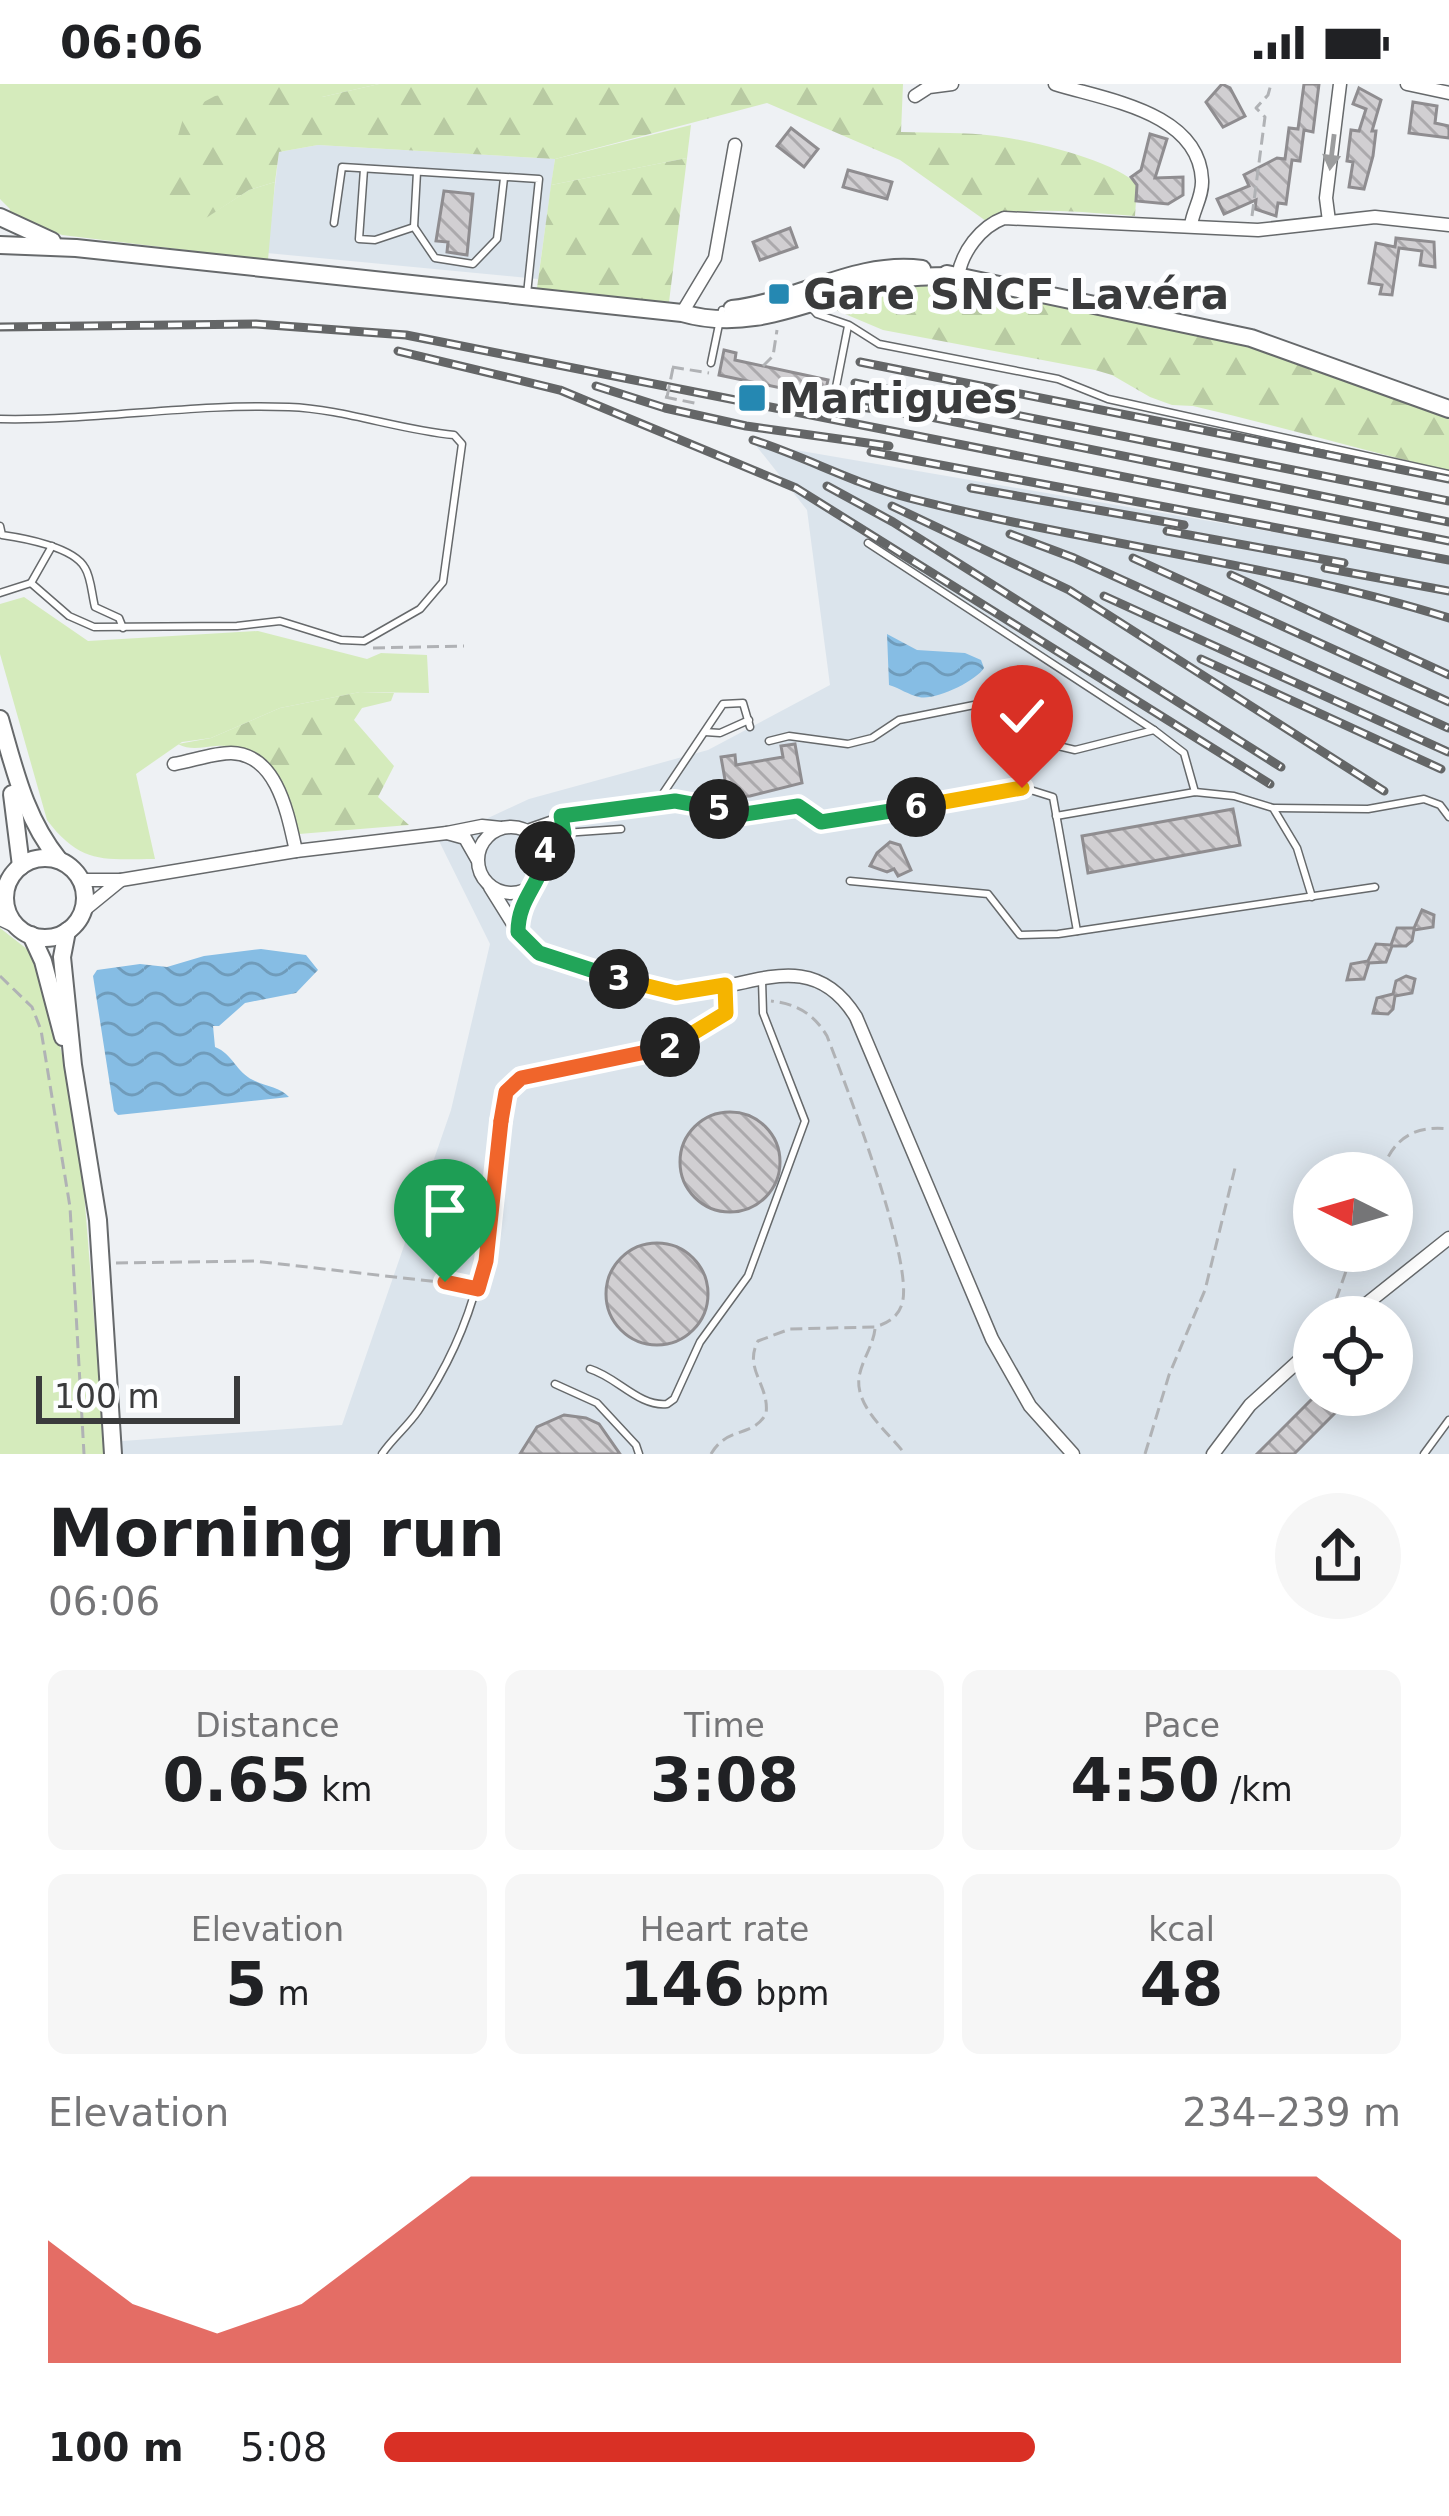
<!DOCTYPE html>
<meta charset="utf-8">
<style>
body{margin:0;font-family:"DejaVu Sans",sans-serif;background:#f6f6f6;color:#202124;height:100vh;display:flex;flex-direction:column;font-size:45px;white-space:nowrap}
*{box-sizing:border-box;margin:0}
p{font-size:39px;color:#757577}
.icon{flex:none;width:66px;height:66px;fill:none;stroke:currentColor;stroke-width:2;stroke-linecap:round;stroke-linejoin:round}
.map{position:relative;height:1370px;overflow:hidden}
.details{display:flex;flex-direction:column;background:#fff;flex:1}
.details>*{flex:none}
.needle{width:78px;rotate:275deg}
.controls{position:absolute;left:1293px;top:1068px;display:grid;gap:24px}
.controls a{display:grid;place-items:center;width:120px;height:120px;border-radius:50%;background:#fff;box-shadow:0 6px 30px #0003;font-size:60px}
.scale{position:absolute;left:36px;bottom:30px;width:204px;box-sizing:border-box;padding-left:12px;border:6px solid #3a3b3c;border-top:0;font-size:33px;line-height:42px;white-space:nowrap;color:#3a3b3c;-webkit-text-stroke:9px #fdfeff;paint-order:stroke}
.pin{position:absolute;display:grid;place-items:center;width:102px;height:102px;color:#fff;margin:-123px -51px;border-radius:50% 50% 50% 0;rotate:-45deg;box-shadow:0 0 12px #0007}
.pin .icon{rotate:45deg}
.km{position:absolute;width:60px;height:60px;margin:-30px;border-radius:50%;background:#222;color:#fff;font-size:33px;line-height:60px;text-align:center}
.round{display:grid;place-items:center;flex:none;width:126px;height:126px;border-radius:63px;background:#f6f6f6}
.head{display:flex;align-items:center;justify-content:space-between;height:204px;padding:0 48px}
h1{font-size:66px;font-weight:700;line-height:90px}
.metrics{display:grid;grid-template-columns:repeat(3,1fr);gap:18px;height:204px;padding:12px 48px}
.metrics div{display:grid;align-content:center;border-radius:18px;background:#f6f6f6;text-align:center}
.metrics b{font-size:60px;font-weight:700}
.metrics small{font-size:33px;font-weight:400}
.metrics p{font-size:33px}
.chart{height:336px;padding:24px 48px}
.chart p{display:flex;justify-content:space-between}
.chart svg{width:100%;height:216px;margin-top:12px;fill:#d93025;opacity:.7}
ul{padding:0 48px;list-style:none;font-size:39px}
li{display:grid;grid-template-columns:192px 144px 1fr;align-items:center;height:90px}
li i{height:30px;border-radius:15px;background:#d93025}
.status{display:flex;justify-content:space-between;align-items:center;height:84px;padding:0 60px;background:#fff;direction:ltr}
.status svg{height:33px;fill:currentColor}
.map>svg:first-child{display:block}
</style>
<div class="status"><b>06:06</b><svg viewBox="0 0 49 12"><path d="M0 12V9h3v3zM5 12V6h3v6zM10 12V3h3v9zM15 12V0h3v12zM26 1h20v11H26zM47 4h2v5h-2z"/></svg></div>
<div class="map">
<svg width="1449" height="1370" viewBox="0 0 1449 1370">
<defs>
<pattern id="forest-firs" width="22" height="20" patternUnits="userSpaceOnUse" patternTransform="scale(3)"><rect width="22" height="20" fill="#d5ebbc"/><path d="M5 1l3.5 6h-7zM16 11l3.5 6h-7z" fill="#b8caa2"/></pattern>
<pattern id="water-waves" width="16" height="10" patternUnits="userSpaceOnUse" patternTransform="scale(3)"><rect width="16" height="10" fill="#86bde4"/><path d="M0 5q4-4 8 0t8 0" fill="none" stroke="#6f9bba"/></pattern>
<pattern id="building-back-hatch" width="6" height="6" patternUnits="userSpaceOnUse" patternTransform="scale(3)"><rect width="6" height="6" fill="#d1cfd2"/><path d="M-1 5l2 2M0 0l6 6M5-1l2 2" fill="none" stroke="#aba9ac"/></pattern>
</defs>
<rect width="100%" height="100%" fill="#eef1f4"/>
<g fill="#dbe4ec" fill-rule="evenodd">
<path d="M 318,61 L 555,75 L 538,195 L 267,169 L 279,68 Z"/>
<path d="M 754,359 L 1449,478 L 1449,1370 L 0,1370 L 0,1366 L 342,1341 L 451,1026 L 490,860 L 439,757 L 529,715 L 708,666 L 830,601 L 807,426 ZM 1314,1089 L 1392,1089 L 1392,1167 L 1314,1167 ZM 1314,1233 L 1392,1233 L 1392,1311 L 1314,1311 Z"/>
</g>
<g fill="#d5ebbc">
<path d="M 0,0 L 379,0 L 322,13 L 202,136 L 249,106 L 275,98 L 268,176 L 62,151 L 8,130 L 10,125 L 0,115 Z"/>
<path d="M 691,41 L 687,74 L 551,101 L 555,75 Z"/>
<path d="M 24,513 L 88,557 L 258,547 L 367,575 L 381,569 L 427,571 L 429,609 L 360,608 L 280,624 L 211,654 L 182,658 L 136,690 L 155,775 C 104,775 81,781 47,736 L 0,570 L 0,520 Z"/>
<path d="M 0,844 L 32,869 L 66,983 L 84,1108 L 105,1370 L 0,1370 Z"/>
</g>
<g fill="url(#forest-firs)">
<path d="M 293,0 L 322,13 L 379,0 L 903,0 L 901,48 C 933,49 965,48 996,52 C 1027,56 1118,77 1137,101 L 1135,132 C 1095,130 1020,119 986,137 L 900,76 L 767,19 L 555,75 L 318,61 L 279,68 L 275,98 L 249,106 L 203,136 L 174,138 L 157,123 L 185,28 L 215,12 Z"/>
<path d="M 687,74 L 669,218 L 537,204 L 551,101 Z"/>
<path d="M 925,199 L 962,201 L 1241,258 L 1449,331 L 1449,387 C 1363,366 1279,342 1193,322 L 1172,321 L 1150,313 L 1112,291 L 1095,286 L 883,246 L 826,222 L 887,203 Z"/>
<path d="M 360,608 L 394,609 L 391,617 L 362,624 L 354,636 L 394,682 L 378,713 L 409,741 L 299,750 C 285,704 274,659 216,662 C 202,663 191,667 178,660 L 211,654 L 280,624 Z"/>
</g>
<g fill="url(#water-waves)">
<path d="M 887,550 L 917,566 L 965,569 L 981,576 L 984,584 C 976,597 935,617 919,613 C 909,611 899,604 889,601 Z"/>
<path d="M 261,865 L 306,871 L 318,886 L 296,909 L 245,919 L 219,942 L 213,942 L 215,963 C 233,970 236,988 253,996 C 267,1003 280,1003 289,1013 L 118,1031 L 114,1027 L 93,892 L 97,886 L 140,880 L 167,883 L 204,872 Z"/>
</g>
<g fill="url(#building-back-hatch)" stroke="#8f8d90" stroke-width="3">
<path d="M 1222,0 L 1230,4 L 1245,32 L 1223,43 L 1206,18 Z"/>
<path d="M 1304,0 L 1319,0 L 1313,48 L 1304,46 L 1300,77 L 1292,76 L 1286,120 L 1278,119 L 1276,132 L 1255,125 L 1256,116 L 1224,130 L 1217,115 L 1249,102 L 1244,91 L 1277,74 L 1285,75 L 1289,44 L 1298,45 Z"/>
<path d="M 1359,4 L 1381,16 L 1372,47 L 1376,47 L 1373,72 L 1364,105 L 1349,103 L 1353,78 L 1347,77 L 1351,46 L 1359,47 L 1366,25 L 1353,20 Z"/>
<path d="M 1413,18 L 1437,22 L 1435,39 L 1449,42 L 1449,54 L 1409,49 Z"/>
<path d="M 791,44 L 818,65 L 804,83 L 777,62 Z"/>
<path d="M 1150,50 L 1167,55 L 1155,94 L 1183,93 L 1183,111 L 1168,120 L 1136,117 L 1137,101 L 1131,93 L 1141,86 Z"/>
<path d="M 848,86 L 892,98 L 887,115 L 843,103 Z"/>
<path d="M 444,107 L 473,110 L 467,171 L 447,168 L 448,158 L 436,157 Z"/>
<path d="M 790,144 L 797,163 L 760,176 L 753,158 Z"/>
<path d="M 1396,154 L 1434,158 L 1435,183 L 1420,181 L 1422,167 L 1399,164 L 1392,211 L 1380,210 L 1382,201 L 1369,199 L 1376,159 L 1395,163 Z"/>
<path d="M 724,266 L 736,269 L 735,276 L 828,296 L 824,313 L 719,291 Z"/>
<path d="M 795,660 L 802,699 L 750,712 L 728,713 L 721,673 L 735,671 L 736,681 L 783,673 L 781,662 Z"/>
<path d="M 1233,725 L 1240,761 L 1088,789 L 1082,752 Z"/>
<path d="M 890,758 L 900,761 L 911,786 L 898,792 L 894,785 L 887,788 L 870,782 L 877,769 Z"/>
<path d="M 1422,826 L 1434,831 L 1433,843 L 1414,846 L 1412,857 L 1406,862 L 1392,862 L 1386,878 L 1369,879 L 1364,895 L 1347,896 L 1351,880 L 1368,877 L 1376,860 L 1391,861 L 1397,844 L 1414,844 Z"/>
<path d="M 1406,892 L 1415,895 L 1412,909 L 1395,912 L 1393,925 L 1388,930 L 1373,929 L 1377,914 L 1393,910 L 1396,897 Z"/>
<circle cx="730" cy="1078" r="50"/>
<circle cx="657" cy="1210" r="51"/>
<path d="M 1316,1311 L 1353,1311 L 1294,1370 L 1257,1370 Z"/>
<path d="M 564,1331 L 586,1334 L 599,1340 L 620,1370 L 520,1370 L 537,1343 Z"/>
</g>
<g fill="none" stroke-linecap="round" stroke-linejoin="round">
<g stroke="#66696b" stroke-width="9">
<g id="lane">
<path d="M 364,85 L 359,155 L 375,156 L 414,143 L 435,174 L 473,180 L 497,155 L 504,94"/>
<path d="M 334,139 L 342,83 L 539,95 L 527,210"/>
<path d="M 414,143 L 417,88"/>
<path d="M 809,221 L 817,230 L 849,241 L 879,260 L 1058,295 L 1108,315 L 1449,390"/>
<path d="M 711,279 L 722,226"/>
<path d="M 836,303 L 848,242"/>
<path d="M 0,335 C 97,337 192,319 289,323 C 344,325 399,346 454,351 L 462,360 L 443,498 L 420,525 L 364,557 L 341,556 L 280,537 L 237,542 L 94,543 L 69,532 L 31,499 L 0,509"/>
<path d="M 0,442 L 2,451 C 23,454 74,463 85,484 C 91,493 92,512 95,523 L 119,534 L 123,544"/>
<path d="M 868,459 L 1154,646"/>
<path d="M 31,499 L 52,462"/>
<path d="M 705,648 L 720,649 L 749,636"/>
<path d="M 769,657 L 789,652 L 848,660 L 872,654 L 899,636 L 974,621 L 1001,620 L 1054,661 L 1075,666 L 1154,646 L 1184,669 L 1195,708"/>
<path d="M 662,719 L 664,708 L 723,620 L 743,619 L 750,643"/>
<path d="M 1275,724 L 1368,725 L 1424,715 L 1440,721 L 1449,733"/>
<path d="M 1056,732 L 1195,708 L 1234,712 L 1273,724 L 1297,764 L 1312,813"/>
<path d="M 524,745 L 561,732 L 675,717 L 745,729 L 798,722 L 821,738 L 1021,703 L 1053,713 L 1077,847"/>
<path d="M 564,749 L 621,745"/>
<path d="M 544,769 L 564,749 L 562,733"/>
<path d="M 850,797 L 988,810 L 1020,851 L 1058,850 L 1375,803"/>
<path d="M 590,1285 C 617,1293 639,1323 667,1320 L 674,1315 L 700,1258 L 748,1192 L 805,1037 L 763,929 L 762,896"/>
<path d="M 555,1300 L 597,1319 L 636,1361 L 639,1370"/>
<path d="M 382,1370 C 392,1355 407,1343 418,1327 C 489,1223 490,1139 503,1019 L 512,999 L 521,994 L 670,963 L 726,929 L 726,904"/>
<path d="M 1424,1370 L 1449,1336"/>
</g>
</g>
<g stroke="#66696b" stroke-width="15">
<g id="street">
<path d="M 1055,0 C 1106,16 1199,28 1202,96 C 1203,112 1193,126 1191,141"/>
<path d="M 1407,0 L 1449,9"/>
<path d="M 915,12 L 929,3 L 952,0"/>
<path d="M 1329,137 L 1326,114 L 1340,0"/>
<path d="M 958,192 C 962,168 980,143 1004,134 L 1258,146 L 1375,133 L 1449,141"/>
<path d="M 682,229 L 715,174 L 735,61"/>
<path d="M 174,680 C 192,677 213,669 231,669 C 278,670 288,732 296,767"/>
<circle cx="511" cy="776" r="33"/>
<path d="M 477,775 L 465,754 L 447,749 L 482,742 L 501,744"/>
<path d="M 81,796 L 121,796 L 83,827"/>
<path d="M 121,796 L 296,767 L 447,749"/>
<path d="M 490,803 L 518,848 L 520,824 L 528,805"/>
<path d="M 0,806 L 7,802"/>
<path d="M 0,835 L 19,844"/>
<path d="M 518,848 C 533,871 556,874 581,882 C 612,892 646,909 679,909 C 745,908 810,858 856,933 L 992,1255 L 1030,1322 L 1073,1370"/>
<path d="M 1350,1233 L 1449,1154"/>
<path d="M 1213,1370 L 1250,1321 L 1314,1263"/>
</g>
</g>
<g stroke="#66696b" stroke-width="20">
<g id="secondary">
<path d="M 0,133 L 52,157"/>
<path d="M 0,161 L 76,164 L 682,229 C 754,250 815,213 883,198 C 908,192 932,192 958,192"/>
<path d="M 947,190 L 1251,254 L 1449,325"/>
<path d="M 732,225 C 796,218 857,176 922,185"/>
<path d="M 0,635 C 15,687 25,734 59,776"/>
<path d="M 12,710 L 21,782"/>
<circle cx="45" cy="814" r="40"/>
<path d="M 67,847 L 62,873 L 73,981 L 98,1136 L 113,1370"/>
<path d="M 31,851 L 43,877 L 63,953"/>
</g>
</g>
<g stroke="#b0b2b5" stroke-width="3" stroke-dasharray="12 6" stroke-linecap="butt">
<path d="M 1252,132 L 1265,33 L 1256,24 L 1268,11 L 1271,0"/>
<path d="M 763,282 L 773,272 L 777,246"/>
<path d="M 672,283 L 709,289"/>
<path d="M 665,313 L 699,320"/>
<path d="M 373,564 L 464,562"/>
<path d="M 0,892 L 32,923 L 41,946 L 70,1123 L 84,1370"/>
<path d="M 1381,1089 C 1393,1055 1413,1041 1449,1045"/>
<path d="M 116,1179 L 254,1177 L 465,1201"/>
<path d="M 1330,1233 L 1353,1167"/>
<path d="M 875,1245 C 873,1262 862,1276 859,1293 C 855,1323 888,1348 905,1370"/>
<path d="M 711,1370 C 727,1342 752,1354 766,1330 C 770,1301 743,1285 758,1257 L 790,1245 L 875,1243 C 888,1239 898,1233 902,1220 C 915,1179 845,999 827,952 C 814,930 797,920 771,917"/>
<path d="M 1145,1370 L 1169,1291 L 1205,1206 L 1236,1080"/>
</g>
<use href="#lane" stroke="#fff" stroke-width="6"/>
<use href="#street" stroke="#fff" stroke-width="12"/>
<use href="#secondary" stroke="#fff" stroke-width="16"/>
<g stroke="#646667" stroke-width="9">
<g id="rail">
<path d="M 0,243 L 256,240 L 406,251 L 1449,457"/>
<path d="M 398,267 L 560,306 L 796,404 L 1270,700"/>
<path d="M 860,278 L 1449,395"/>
<path d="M 855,299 L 1449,417"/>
<path d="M 596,302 L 665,324 L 746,342 L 889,362"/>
<path d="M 854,322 L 931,333 L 1449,438"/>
<path d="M 753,356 C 806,373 855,400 909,414 C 1088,460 1273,479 1449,534"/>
<path d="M 871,368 L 1449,476"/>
<path d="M 827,402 L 893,438 L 1281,683"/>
<path d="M 971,404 L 1184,441"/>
<path d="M 892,422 L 1069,506 L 1384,707"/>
<path d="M 1167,447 L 1344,479"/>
<path d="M 1010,450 L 1074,474 L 1448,644"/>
<path d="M 1133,474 L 1449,618"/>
<path d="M 1325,484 L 1449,507"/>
<path d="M 1231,491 L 1449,591"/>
<path d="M 1104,512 L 1448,668"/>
<path d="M 1201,575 L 1441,685"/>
</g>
</g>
<use href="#rail" stroke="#fdfeff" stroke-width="4.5" stroke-dasharray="14" stroke-linecap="butt"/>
<path stroke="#b0b2b5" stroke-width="3" stroke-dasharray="12 6" stroke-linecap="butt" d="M 667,313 L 673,284"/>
</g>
<defs><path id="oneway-solid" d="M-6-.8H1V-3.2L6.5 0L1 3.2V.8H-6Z" transform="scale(3)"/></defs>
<use fill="#9c9d9e" href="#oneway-solid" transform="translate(1332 68) rotate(97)"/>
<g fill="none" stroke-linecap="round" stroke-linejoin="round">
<g stroke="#fff" stroke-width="24">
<path id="split-1" d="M 445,1198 L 478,1205 L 486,1177 L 501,1037"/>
</g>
<g stroke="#fff" stroke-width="24">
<path id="split-2" d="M 501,1037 L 506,1008 L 521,994 L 670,963"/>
</g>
<g stroke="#fff" stroke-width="24">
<path id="split-3" d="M 619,895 L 676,909 L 725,901 L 726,929 L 670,963"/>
</g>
<g stroke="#fff" stroke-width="24">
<path id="split-4" d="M 545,767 C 543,800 518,812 518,848 L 539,869 L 619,895"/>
</g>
<g stroke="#fff" stroke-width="24">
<path id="split-5" d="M 545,767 L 564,749 L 561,732 L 675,717 L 719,725"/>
</g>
<g stroke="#fff" stroke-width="24">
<path id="split-6" d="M 719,725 L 745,730 L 798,722 L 821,738 L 916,723"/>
</g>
<g stroke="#fff" stroke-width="24">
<path id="split-7" d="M 916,723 L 1022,704"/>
</g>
<use href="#split-1" stroke="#f0652b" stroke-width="15"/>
<use href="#split-2" stroke="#f0652b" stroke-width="15"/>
<use href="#split-3" stroke="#f5b400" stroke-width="15"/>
<use href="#split-4" stroke="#22a559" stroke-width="15"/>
<use href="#split-5" stroke="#22a559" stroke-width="15"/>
<use href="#split-6" stroke="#22a559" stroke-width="15"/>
<use href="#split-7" stroke="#f5b400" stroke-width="15"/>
</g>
<g fill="#2588b2" stroke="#fdfeff" stroke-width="4.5">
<rect x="767" y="198" width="24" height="24" rx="6"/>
<rect x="737" y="299" width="30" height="30" rx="6"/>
</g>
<g text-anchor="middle" stroke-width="10" stroke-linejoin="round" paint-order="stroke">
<g font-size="42" font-weight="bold" fill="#3a3b3c" stroke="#fdfeff" text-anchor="start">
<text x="803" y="225">Gare SNCF Lavéra</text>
<text x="779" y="329">Martigues</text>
</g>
</g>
</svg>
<div class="controls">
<a><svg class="needle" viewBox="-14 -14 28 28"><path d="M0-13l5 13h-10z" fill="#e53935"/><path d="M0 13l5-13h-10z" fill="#757577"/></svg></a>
<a><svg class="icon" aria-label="locate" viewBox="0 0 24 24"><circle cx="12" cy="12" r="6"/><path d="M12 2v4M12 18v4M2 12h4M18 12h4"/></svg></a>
</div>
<div class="scale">100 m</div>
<div class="pin" style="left:445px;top:1198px;background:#1e9e55"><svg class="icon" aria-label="arrive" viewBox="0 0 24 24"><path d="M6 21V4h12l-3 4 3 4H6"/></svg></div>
<div class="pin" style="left:1022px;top:704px;background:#d93025"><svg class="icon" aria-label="check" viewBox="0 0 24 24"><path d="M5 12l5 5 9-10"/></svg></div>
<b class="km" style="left:670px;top:963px">2</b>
<b class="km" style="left:619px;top:895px">3</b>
<b class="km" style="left:545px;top:767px">4</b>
<b class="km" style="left:719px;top:725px">5</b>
<b class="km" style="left:916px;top:723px">6</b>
</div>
<section class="details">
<div class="head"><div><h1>Morning run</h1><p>06:06</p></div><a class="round"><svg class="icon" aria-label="share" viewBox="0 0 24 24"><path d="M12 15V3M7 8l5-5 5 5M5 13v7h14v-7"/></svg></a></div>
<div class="metrics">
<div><p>Distance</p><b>0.65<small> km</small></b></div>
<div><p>Time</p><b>3:08</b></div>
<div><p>Pace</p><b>4:50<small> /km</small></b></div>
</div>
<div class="metrics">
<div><p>Elevation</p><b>5<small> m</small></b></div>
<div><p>Heart rate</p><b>146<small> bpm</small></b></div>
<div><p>kcal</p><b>48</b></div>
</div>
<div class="chart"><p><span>Elevation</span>234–239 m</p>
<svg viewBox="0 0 160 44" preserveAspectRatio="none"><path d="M0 44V19L10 32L20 38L30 32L40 19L50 6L60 6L70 6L80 6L90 6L100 6L110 6L120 6L130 6L140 6L150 6L160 19V44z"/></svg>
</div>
<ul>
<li><b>100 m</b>5:08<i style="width:64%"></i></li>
</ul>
</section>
